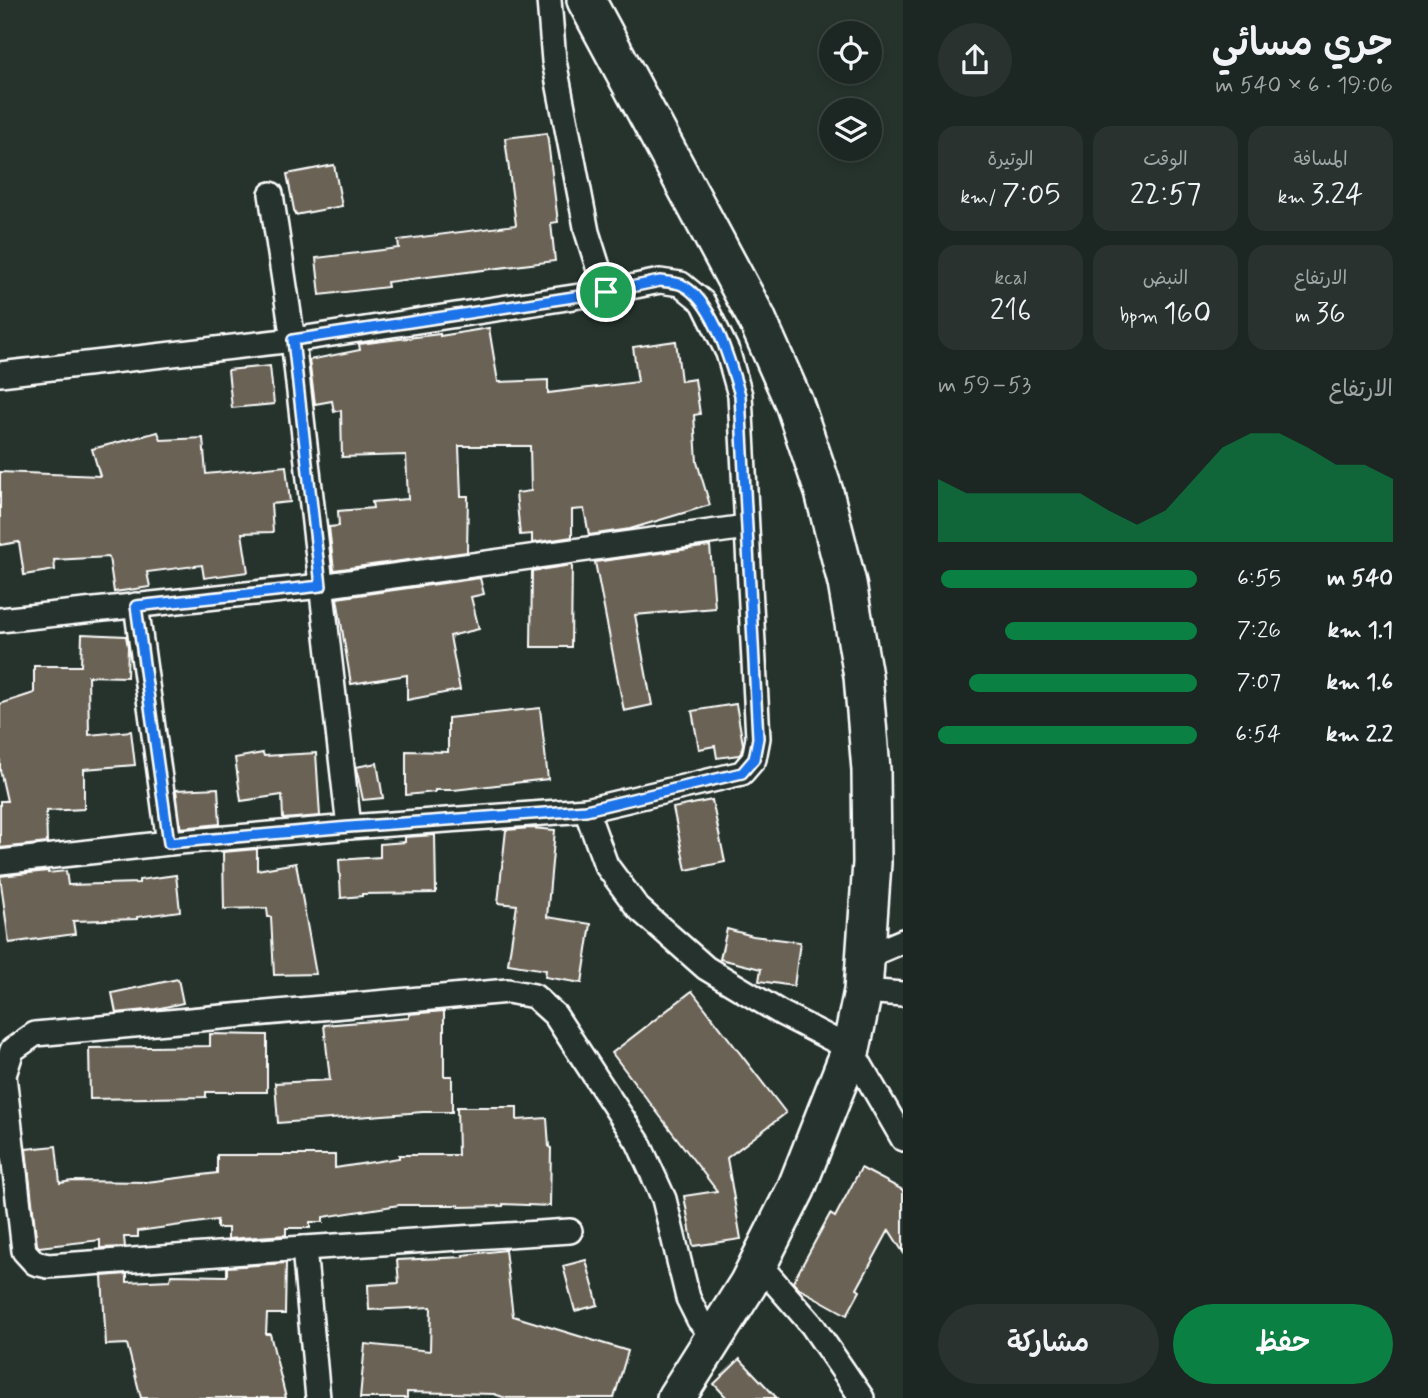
<!DOCTYPE html>
<html lang="ar">
<meta charset="utf-8">
<style>
body{margin:0;font-family:Mynerve,"Playpen Sans Arabic",sans-serif;background:#29322f;color:#f1f3f6;direction:rtl;height:100vh;display:flex;flex-direction:column;font-size:26px;white-space:nowrap}
*{box-sizing:border-box;margin:0}
p{font-size:23px;color:#a0a5a5}
.icon{flex:none;width:38px;height:38px;fill:none;stroke:currentColor;stroke-width:2;stroke-linecap:round;stroke-linejoin:round}
.map{position:relative;flex:1;overflow:hidden;direction:ltr}
.drawer{display:flex;flex-direction:column;background:#1c2622;width:525px}
.drawer>*{flex:none}
.fabs{position:absolute;left:819px;top:21px;display:grid;gap:14px}
.fabs a{display:grid;place-items:center;width:63px;height:63px;border-radius:50%;background:#1c2622;box-shadow:0 4px 10px #0003,0 0 0 2px #3a4340;font-size:35px}
.pin{position:absolute;display:grid;place-items:center;width:60px;height:60px;color:#fff;margin:-30px;border:4px solid #fff;border-radius:50%;box-shadow:0 2px 7px #0007}
.round{display:grid;place-items:center;flex:none;width:74px;height:74px;border-radius:37px;background:#29322f}
.summary{display:flex;align-items:center;justify-content:space-between;height:119px;padding:0 35px}
h1{font-size:38px;font-weight:600;line-height:52px}
.figures{display:grid;grid-template-columns:repeat(3,1fr);gap:10px;height:119px;padding:7px 35px}
.figures div{display:grid;align-content:center;border-radius:18px;background:#29322f;text-align:center}
.figures b{font-size:30px;font-weight:600}
.figures small{font-size:19px;font-weight:400}
.figures p{font-size:19px}
.chart{height:196px;padding:14px 35px}
.chart p{display:flex;justify-content:space-between}
.chart svg{width:100%;height:126px;margin-top:7px;fill:#0b8043;opacity:.7}
.action{display:flex;gap:14px;margin-top:auto;padding:14px 35px}
.action a{flex:1;height:80px;border-radius:42px;background:#0b8043;color:#fff;font-size:28px;font-weight:600;line-height:80px;text-align:center}
.action a+a{background:#29322f;color:#f1f3f6}
ul{padding:0 35px;list-style:none;font-size:23px}
li{display:grid;grid-template-columns:112px 84px 1fr;align-items:center;height:52px}
li i{height:18px;border-radius:9px;background:#0b8043}
main{display:flex;flex:1;min-height:0}
.map>svg:first-child{display:block}
</style>
<main>
<section class="drawer">
<div class="summary"><div><h1>جري مسائي</h1><p>19:06 · 6 × 540 m</p></div><a class="round"><svg class="icon" aria-label="share" viewBox="0 0 24 24"><path d="M12 15V3M7 8l5-5 5 5M5 13v7h14v-7"/></svg></a></div>
<div class="figures">
<div><p>المسافة</p><b>3.24<small> km</small></b></div>
<div><p>الوقت</p><b>22:57</b></div>
<div><p>الوتيرة</p><b>7:05<small> /km</small></b></div>
</div>
<div class="figures">
<div><p>الارتفاع</p><b>36<small> m</small></b></div>
<div><p>النبض</p><b>160<small> bpm</small></b></div>
<div><p>kcal</p><b>216</b></div>
</div>
<div class="chart"><p><span>الارتفاع</span>53–59 m</p>
<svg viewBox="0 0 160 44" preserveAspectRatio="none"><path d="M0 44V22L10 27L20 27L30 27L40 27L50 27L60 33L70 38L80 33L90 22L100 11L110 6L120 6L130 11L140 17L150 17L160 22V44z"/></svg>
</div>
<ul>
<li><b>540 m</b>6:55<i style="width:99%"></i></li>
<li><b>1.1 km</b>7:26<i style="width:74%"></i></li>
<li><b>1.6 km</b>7:07<i style="width:88%"></i></li>
<li><b>2.2 km</b>6:54<i style="width:100%"></i></li>
</ul>
<div class="action"><a>حفظ</a><a>مشاركة</a></div>
</section>
<div class="map">
<svg width="903" height="1398" viewBox="0 0 903 1398">
<rect width="100%" height="100%" fill="#26332d"/>
<filter id="ink" filterUnits="userSpaceOnUse"><feTurbulence type="fractalNoise" baseFrequency=".0143" numOctaves="2"/><feDisplacementMap in="SourceGraphic" scale="14" xChannelSelector="R" yChannelSelector="G"/><feConvolveMatrix kernelMatrix="1 2 1 2 8 2 1 2 1" color-interpolation-filters="sRGB"/></filter>
<g filter="url(#ink)">
<g fill="#6b6354" stroke="#fff" stroke-width="2">
<path d="M 547,133 L 558,222 L 551,223 L 555,261 L 387,282 L 388,287 L 320,295 L 316,258 L 399,248 L 398,240 L 516,225 L 505,138 Z"/>
<path d="M 334,165 L 342,206 L 295,215 L 287,174 Z"/>
<path d="M 489,328 L 498,382 L 548,380 L 548,393 L 638,382 L 633,347 L 676,341 L 681,381 L 695,379 L 700,414 L 694,415 L 697,462 L 710,505 L 630,529 L 589,535 L 584,509 L 572,510 L 572,537 L 532,543 L 532,534 L 520,535 L 516,493 L 531,491 L 530,446 L 459,446 L 461,496 L 468,496 L 467,552 L 334,570 L 329,527 L 339,526 L 338,511 L 373,508 L 372,502 L 408,499 L 406,455 L 342,457 L 341,410 L 334,412 L 332,401 L 315,404 L 309,360 L 360,350 L 359,344 L 440,334 L 440,336 Z"/>
<path d="M 270,366 L 274,404 L 232,408 L 228,370 Z"/>
<path d="M 158,432 L 161,440 L 203,438 L 206,474 L 286,466 L 290,502 L 271,504 L 273,532 L 242,533 L 248,572 L 204,578 L 202,565 L 147,572 L 150,587 L 114,592 L 109,557 L 54,560 L 55,570 L 24,575 L 19,542 L 0,545 L 0,472 L 100,476 L 92,449 Z"/>
<path d="M 710,546 L 715,608 L 635,615 L 652,705 L 624,711 L 595,562 Z"/>
<path d="M 572,565 L 571,647 L 531,647 L 532,571 Z"/>
<path d="M 480,578 L 484,594 L 471,597 L 479,629 L 450,636 L 460,690 L 407,700 L 407,675 L 351,684 L 337,598 Z"/>
<path d="M 82,634 L 126,636 L 128,647 L 127,677 L 88,676 L 89,735 L 131,731 L 135,765 L 84,769 L 84,809 L 46,811 L 47,843 L 0,848 L 0,801 L 7,801 L 0,770 L 0,704 L 34,693 L 34,666 L 81,666 Z"/>
<path d="M 736,704 L 743,744 L 741,753 L 739,755 L 717,758 L 715,746 L 699,749 L 692,711 Z"/>
<path d="M 540,708 L 548,779 L 454,790 L 435,790 L 435,792 L 406,795 L 406,751 L 448,752 L 448,718 Z"/>
<path d="M 263,753 L 264,756 L 316,753 L 320,816 L 283,819 L 282,795 L 241,801 L 235,758 Z"/>
<path d="M 377,763 L 383,798 L 363,800 L 356,767 Z"/>
<path d="M 218,788 L 220,824 L 181,828 L 176,790 Z"/>
<path d="M 712,800 L 725,862 L 686,870 L 673,808 Z"/>
<path d="M 531,828 L 555,830 L 547,917 L 591,924 L 582,983 L 545,977 L 546,970 L 508,964 L 517,905 L 498,903 L 506,830 Z"/>
<path d="M 435,835 L 436,893 L 362,894 L 362,896 L 341,898 L 339,860 L 380,857 L 380,844 L 405,842 L 405,837 Z"/>
<path d="M 257,849 L 257,870 L 296,863 L 316,974 L 274,975 L 271,917 L 268,917 L 267,908 L 224,909 L 223,852 Z"/>
<path d="M 48,871 L 48,873 L 66,871 L 68,885 L 139,883 L 139,880 L 176,875 L 180,911 L 137,917 L 137,919 L 73,921 L 75,934 L 9,943 L 0,876 Z"/>
<path d="M 727,929 L 753,936 L 800,942 L 794,986 L 759,981 L 761,969 L 720,959 Z"/>
<path d="M 178,979 L 183,1003 L 156,1009 L 116,1013 L 112,993 Z"/>
<path d="M 692,991 L 786,1113 L 727,1158 L 741,1239 L 693,1246 L 684,1196 L 717,1191 L 612,1053 Z"/>
<path d="M 444,1011 L 444,1076 L 452,1076 L 452,1112 L 423,1112 L 278,1123 L 275,1083 L 330,1080 L 324,1025 L 409,1018 L 409,1014 Z"/>
<path d="M 210,1034 L 267,1035 L 267,1092 L 206,1092 L 206,1097 L 90,1099 L 89,1048 L 210,1046 Z"/>
<path d="M 457,1107 L 517,1107 L 517,1120 L 547,1118 L 549,1147 L 551,1148 L 550,1206 L 503,1204 L 503,1206 L 459,1207 L 459,1205 L 399,1205 L 323,1217 L 323,1222 L 310,1222 L 310,1228 L 286,1228 L 286,1235 L 228,1239 L 228,1228 L 217,1228 L 217,1220 L 138,1231 L 138,1237 L 124,1237 L 125,1247 L 100,1248 L 100,1240 L 39,1247 L 37,1245 L 26,1149 L 56,1146 L 60,1183 L 72,1181 L 147,1182 L 217,1173 L 217,1155 L 335,1155 L 335,1168 L 399,1158 L 399,1155 L 458,1155 Z"/>
<path d="M 861,1168 L 903,1190 L 903,1252 L 889,1230 L 857,1289 L 860,1291 L 847,1315 L 800,1289 L 793,1282 L 830,1214 L 835,1217 Z"/>
<path d="M 505,1250 L 513,1316 L 628,1351 L 614,1398 L 506,1398 L 494,1394 L 407,1392 L 407,1398 L 360,1398 L 365,1344 L 430,1351 L 431,1307 L 369,1310 L 368,1285 L 399,1283 L 397,1260 L 464,1257 L 463,1255 Z"/>
<path d="M 586,1260 L 598,1305 L 575,1311 L 563,1266 Z"/>
<path d="M 286,1263 L 285,1314 L 267,1314 L 266,1334 L 270,1334 L 286,1398 L 141,1398 L 127,1344 L 106,1345 L 102,1276 L 127,1274 L 127,1282 L 170,1280 L 171,1275 L 227,1276 L 227,1267 Z"/>
<path d="M 740,1359 L 777,1398 L 727,1398 L 714,1384 Z"/>
</g>
<g fill="none" stroke-linecap="round" stroke-linejoin="round">
<g stroke="#fff" stroke-width="28">
<g id="street">
<path d="M 549,0 L 554,61 L 587,232 L 606,292 L 660,281 L 681,284 L 703,302 L 728,353 L 740,395 L 758,738 L 754,759 L 742,773 L 586,810 L 606,865 L 638,908 L 706,968 L 781,1013 L 851,1049 L 903,1139"/>
<path d="M 0,374 L 293,340 L 606,292"/>
<path d="M 136,605 L 169,843"/>
<path d="M 0,620 L 321,586 L 746,527"/>
<path d="M 349,827 L 586,810"/>
<path d="M 0,862 L 169,843 L 349,827 L 293,340 L 271,194"/>
<path d="M 865,957 L 903,941"/>
<path d="M 863,991 L 903,994"/>
<path d="M 304,1248 L 570,1231"/>
<path d="M 758,1263 L 812,1325 L 862,1398"/>
<path d="M 318,1398 L 304,1248 L 48,1266 L 35,1263 L 24,1251 L 4,1075 L 12,1050 L 35,1034 L 508,991 L 534,996 L 555,1015 L 638,1142 L 664,1199 L 688,1298 L 699,1320 L 714,1337"/>
</g>
</g>
<g stroke="#fff" stroke-width="42">
<path id="primary" d="M 586,0 L 756,317 L 794,403 L 824,492 L 847,583 L 863,676 L 871,770 L 872,863 L 863,991 L 851,1049 L 796,1189 L 748,1284 L 676,1398"/>
</g>
<use href="#street" stroke="#26332d" stroke-width="23"/>
<use href="#primary" stroke="#26332d" stroke-width="37"/>
</g>
</g>
<g fill="none" stroke-linecap="round" stroke-linejoin="round" filter="url(#ink)">
<g stroke="#fff" stroke-width="14">
<path id="route" d="M 660,281 C 666,282 676,282 682,285 C 714,301 730,363 740,395 L 758,738 L 754,759 L 742,773 L 586,810 L 349,827 L 169,843 L 136,606 L 321,586 L 293,340 L 606,292 Z"/>
</g>
<use href="#route" stroke="#1a73e8" stroke-width="9"/>
</g>
</svg>
<div class="fabs">
<a><svg class="icon" aria-label="locate" viewBox="0 0 24 24"><circle cx="12" cy="12" r="6"/><path d="M12 2v4M12 18v4M2 12h4M18 12h4"/></svg></a>
<a><svg class="icon" aria-label="layers" viewBox="0 0 24 24"><path d="M12 4l9 5-9 5-9-5zM3 14l9 5 9-5"/></svg></a>
</div>
<div class="pin" style="left:606px;top:292px;background:#1e9e55"><svg class="icon" aria-label="arrive" viewBox="0 0 24 24"><path d="M6 21V4h12l-3 4 3 4H6"/></svg></div>
</div>
</main>
